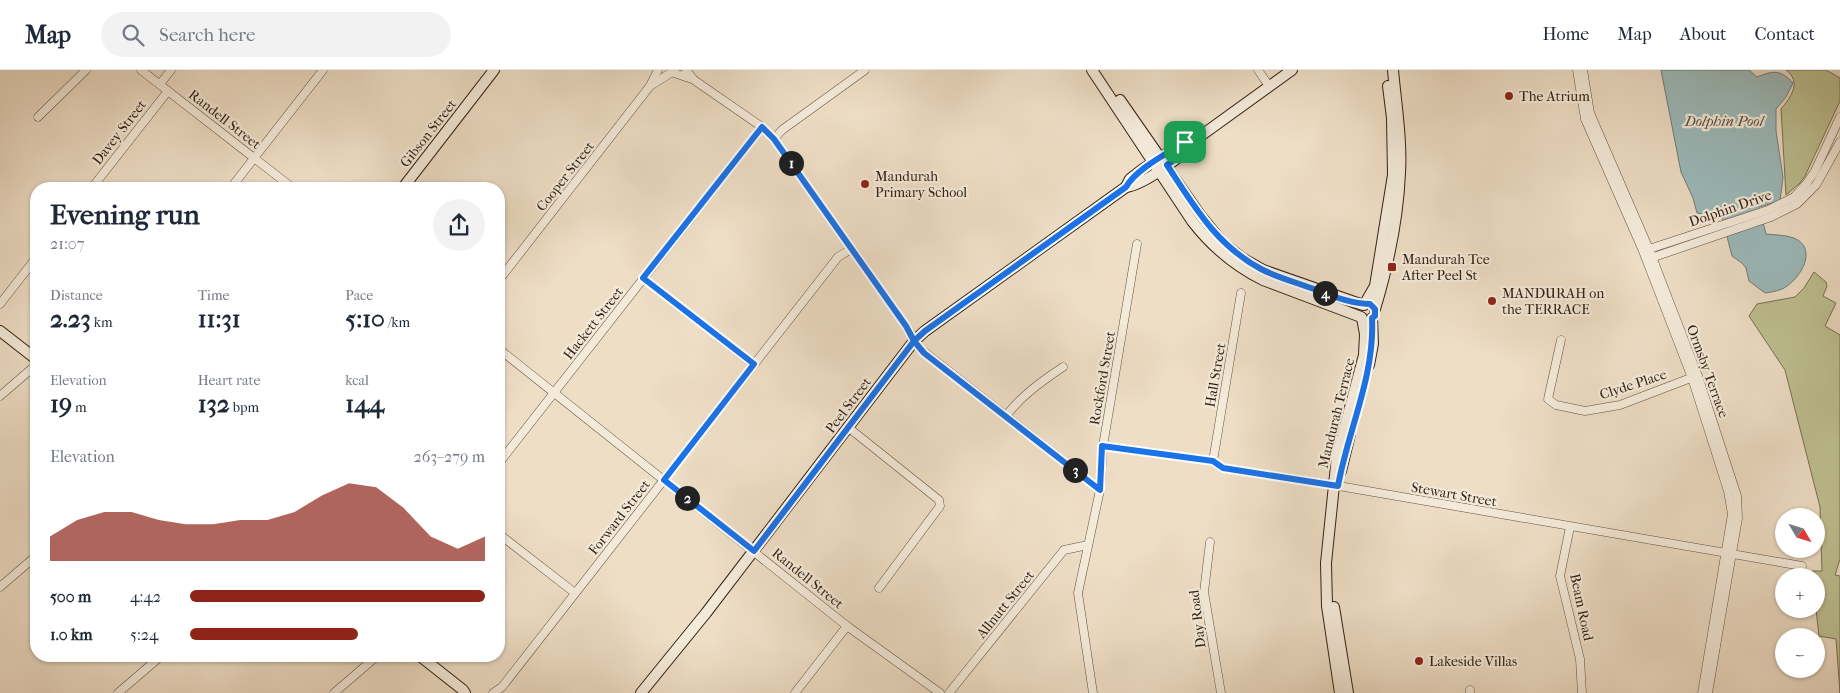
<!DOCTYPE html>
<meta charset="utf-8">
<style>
body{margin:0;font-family:"IM FELL French Canon",serif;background:#f2f2f3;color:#1f2937;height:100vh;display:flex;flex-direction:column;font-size:19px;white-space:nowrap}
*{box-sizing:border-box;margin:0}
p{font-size:16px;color:#747a83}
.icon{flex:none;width:28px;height:28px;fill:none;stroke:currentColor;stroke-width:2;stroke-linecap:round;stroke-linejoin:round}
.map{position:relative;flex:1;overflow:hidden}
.sheet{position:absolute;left:30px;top:112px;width:475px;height:480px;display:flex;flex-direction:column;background:#fff;border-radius:20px;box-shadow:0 1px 4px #0004}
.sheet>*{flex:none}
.needle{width:32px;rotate:128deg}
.controls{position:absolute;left:1775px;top:438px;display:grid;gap:10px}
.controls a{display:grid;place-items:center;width:50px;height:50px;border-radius:50%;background:#fff;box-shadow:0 1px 4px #0004;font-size:25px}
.pin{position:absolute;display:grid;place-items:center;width:42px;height:42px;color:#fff;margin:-21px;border-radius:10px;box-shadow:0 2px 8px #0006}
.km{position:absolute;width:25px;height:25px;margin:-12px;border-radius:50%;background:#222;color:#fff;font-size:14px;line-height:25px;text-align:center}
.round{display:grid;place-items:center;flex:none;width:52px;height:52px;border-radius:26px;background:#f2f2f3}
.head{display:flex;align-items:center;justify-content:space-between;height:85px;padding:0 20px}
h1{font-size:28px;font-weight:700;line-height:38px}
.figures{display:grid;grid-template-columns:repeat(3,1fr);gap:8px;height:85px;padding:5px 20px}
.figures div{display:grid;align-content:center}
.figures b{font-size:25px;font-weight:700}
.figures small{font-size:14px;font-weight:400}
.figures p{font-size:14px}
.chart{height:140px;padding:10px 20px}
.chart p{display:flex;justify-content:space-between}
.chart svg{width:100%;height:90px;margin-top:5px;fill:#8f2418;opacity:.7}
ul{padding:0 20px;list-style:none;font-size:16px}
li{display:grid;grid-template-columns:80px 60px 1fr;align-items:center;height:38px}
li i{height:12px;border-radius:6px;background:#8f2418}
header{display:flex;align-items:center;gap:30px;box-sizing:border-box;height:70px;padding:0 25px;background:#fff;border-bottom:1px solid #e0e1e3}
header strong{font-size:24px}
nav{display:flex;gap:28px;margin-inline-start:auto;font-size:18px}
.search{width:350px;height:45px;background:#f2f2f3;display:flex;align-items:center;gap:12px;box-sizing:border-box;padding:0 18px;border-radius:28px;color:#747a83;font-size:19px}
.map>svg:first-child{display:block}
</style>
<header>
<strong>Map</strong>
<div class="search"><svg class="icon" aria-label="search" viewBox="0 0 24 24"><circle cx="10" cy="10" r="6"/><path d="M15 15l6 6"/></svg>Search here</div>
<nav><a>Home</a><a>Map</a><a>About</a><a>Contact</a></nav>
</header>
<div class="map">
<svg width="1840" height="623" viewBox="0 0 1840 623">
<rect width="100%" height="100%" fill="#eedec6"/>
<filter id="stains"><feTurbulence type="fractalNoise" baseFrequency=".004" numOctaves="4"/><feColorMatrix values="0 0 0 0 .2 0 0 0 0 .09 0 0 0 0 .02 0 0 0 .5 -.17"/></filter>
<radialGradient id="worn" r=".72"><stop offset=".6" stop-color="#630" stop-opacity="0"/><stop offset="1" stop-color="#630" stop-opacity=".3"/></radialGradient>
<g fill="#bec092" stroke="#787053">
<path d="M 1786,0 L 1826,0 L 1840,8 L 1840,31 L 1805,106 L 1800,113 L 1786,125 L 1781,39 C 1791,27 1802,12 1786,0 Z"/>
<path d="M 1814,202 L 1826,212 L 1827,216 L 1823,226 L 1836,233 L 1825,256 L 1840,265 L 1840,489 L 1835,505 L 1840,506 L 1840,623 L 1836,569 L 1819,566 L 1816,539 L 1816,506 L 1812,506 L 1812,501 L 1822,501 L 1820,437 L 1785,300 L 1749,246 L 1757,234 L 1795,227 L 1804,218 Z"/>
</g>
<path fill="#9cbbbc" stroke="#727d79" d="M 1661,0 L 1749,0 L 1757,7 C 1774,0 1781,0 1793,13 L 1786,27 L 1776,39 L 1776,61 L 1783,107 L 1780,131 L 1759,137 L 1766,164 C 1775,165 1786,165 1794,168 C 1819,179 1800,209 1784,218 C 1779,221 1771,222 1765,223 L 1749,211 L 1746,198 L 1742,193 L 1732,186 L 1722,147 L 1697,143 L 1693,128 L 1681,102 Z"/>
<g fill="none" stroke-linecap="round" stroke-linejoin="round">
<g stroke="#625040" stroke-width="9">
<g id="street">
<path d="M 141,0 L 294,119"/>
<path d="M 686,0 L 694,10 L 762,57 L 774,69 L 906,256 L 918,277 L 1100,420"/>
<path d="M 1258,0 L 1269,16"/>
<path d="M 1577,0 L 1585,49 L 1643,181 L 1692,308 L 1728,421 L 1732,444 L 1702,623"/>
<path d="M 1583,0 L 1590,43 L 1649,179 L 1698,306 L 1737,426 L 1738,448 L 1708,623"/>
<path d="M 674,3 L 692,9"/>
<path d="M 160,14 L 171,0"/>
<path d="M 650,16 L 669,4"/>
<path d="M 38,47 L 86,0"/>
<path d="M 774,69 L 782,60 L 865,0"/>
<path d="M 91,119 L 168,21"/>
<path d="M 230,119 L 323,0"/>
<path d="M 1646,180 L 1768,140 L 1794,127 L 1807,113 L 1815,101 L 1840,47"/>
<path d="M 1648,189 L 1771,147 L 1797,134 L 1816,115 L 1840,72"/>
<path d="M 643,208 L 753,294"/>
<path d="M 499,210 L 650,16 L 658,0"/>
<path d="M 0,234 L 36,188"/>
<path d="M 1561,270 L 1548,329 L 1556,335 L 1585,341 L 1620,335 L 1696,306"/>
<path d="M 499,279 L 847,556 L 940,623"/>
<path d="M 0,326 L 36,295"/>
<path d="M 1006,346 C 1021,326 1042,311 1063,297"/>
<path d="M 849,358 L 939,430 L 940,436 L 879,518"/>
<path d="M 1103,376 L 1213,391 L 1223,398 L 1333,415 L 1802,496"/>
<path d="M 1213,391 L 1241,223"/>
<path d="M 499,393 L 762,57"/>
<path d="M 1570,457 L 1560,506 L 1580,589 L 1582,623"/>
<path d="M 499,464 L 575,523"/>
<path d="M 1210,472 L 1204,522 L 1221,623"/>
<path d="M 0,517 L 36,486"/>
<path d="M 1470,620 L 1470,623"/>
<path d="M 118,623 L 161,586"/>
<path d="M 334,623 L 377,586"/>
<path d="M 493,623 L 502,617 L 838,187 L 851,179"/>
<path d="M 795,623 L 847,556"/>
<path d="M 949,623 L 1064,480 L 1088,475"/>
<path d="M 1093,623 L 1078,523 L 1100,420 L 1103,376 L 1137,174"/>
</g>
</g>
<g stroke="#332014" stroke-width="12">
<g id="secondary">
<path d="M 1092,0 L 1192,151 C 1212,177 1235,196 1263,210 L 1361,247"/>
<path d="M 1120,30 L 1200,145 L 1223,173 L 1242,188 L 1263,200 L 1363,235"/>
<path d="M 1126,117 C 1143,115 1186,85 1195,70 L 1292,0"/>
<path d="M 402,119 L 494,0"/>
<path d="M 1364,235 L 1375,216 L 1393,105 L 1392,48 L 1388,16"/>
<path d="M 1375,239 C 1388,196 1398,149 1400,103 C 1402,69 1396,34 1393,0"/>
<path d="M 0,261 L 36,289"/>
<path d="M 1369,295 L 1373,274 L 1372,248"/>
<path d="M 1341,401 L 1350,364"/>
<path d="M 1334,537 L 1348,623"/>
<path d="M 420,586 L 463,620 L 465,623"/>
<path d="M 641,623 L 706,543 L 914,271 L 925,261 L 1126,117 L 1130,109 L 1143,99 L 1185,72 L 1195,70"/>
<path d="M 1340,623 L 1327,536 L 1326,493 L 1337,386 L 1364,285 L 1365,264 L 1362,248"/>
</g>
</g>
<use href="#street" stroke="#f4eada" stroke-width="8"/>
<use href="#secondary" stroke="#f4eada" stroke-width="10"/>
</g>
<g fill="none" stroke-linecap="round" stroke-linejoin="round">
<g stroke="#fff" stroke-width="10">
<path id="route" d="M 1185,72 C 1168,83 1136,99 1126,117 L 925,261 L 914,271 L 906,256 L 774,69 L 762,57 L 643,208 L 754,294 L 664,410 L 754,481 L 914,271 L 924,283 L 1100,420 L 1102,376 L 1213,391 L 1223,398 L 1338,416 C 1348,360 1375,306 1372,248 L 1375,246 L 1375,239 L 1370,234 C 1350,234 1330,225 1311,218 C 1295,212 1276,207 1261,199 C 1216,175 1194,136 1167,95 L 1190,78 L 1194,70 L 1185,72"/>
</g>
<use href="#route" stroke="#1a73e8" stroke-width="6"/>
</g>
<g fill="#8f2418" stroke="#f4eada" stroke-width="2">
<circle cx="1509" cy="26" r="5"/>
<circle cx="865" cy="114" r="5"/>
<rect x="1387" y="192" width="10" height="10" rx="2.5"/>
<circle cx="1492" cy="231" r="5"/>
<circle cx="1419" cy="591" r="5"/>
</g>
<g text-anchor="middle" stroke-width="4.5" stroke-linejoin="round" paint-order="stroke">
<g font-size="14" fill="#332014" stroke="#f4eada" text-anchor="start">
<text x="1519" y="31">The Atrium</text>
<text x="875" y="111">Mandurah<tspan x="875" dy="16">Primary School</tspan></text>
<text x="1402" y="194">Mandurah Tce<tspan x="1402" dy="16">After Peel St</tspan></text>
<text x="1502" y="228">MANDURAH on<tspan x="1502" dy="16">the TERRACE</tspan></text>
<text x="1429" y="596">Lakeside Villas</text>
</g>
<g font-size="14" fill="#332014" stroke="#f4eada">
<text transform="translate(225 49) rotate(38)" y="5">Randell Street</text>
<text transform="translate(119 62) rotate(-52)" y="5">Davey Street</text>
<text transform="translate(428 63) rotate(-52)" y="5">Gibson Street</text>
<text transform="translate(565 106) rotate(-52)" y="5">Cooper Street</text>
<text transform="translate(1730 138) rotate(-19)" y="5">Dolphin Drive</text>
<text transform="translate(593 253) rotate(-52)" y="5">Hackett Street</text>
<text transform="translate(1708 301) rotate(70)" y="5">Ormsby Terrace</text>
<text transform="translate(1215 305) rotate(-80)" y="5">Hall Street</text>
<text transform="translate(1102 308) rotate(-80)" y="5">Rockford Street</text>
<text transform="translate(1633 314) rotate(-18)" y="5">Clyde Place</text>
<text transform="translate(848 335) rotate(-53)" y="5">Peel Street</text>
<text transform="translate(1336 343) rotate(-76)" y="5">Mandurah Terrace</text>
<text transform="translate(1454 424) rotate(10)" y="5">Stewart Street</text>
<text transform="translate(619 447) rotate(-52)" y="5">Forward Street</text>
<text transform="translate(808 508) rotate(39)" y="5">Randell Street</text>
<text transform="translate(1005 534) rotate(-51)" y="5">Allnutt Street</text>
<text transform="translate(1582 537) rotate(78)" y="5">Beam Road</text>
<text transform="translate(1197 549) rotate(-97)" y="5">Day Road</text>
</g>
<g font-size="15" font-style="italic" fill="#524e46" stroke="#f4eada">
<text x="1724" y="56">Dolphin Pool</text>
</g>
</g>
<rect width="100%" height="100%" filter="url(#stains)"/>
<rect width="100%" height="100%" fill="url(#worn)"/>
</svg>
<div class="controls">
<a><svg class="needle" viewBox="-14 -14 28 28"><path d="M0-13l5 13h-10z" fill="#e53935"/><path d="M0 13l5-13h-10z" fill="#747a83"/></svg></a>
<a>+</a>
<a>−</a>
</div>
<div class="pin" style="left:1185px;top:72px;background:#1e9e55"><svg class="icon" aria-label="arrive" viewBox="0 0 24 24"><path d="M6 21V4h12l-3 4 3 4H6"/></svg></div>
<b class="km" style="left:791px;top:93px">1</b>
<b class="km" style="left:687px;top:428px">2</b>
<b class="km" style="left:1075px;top:400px">3</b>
<b class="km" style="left:1325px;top:223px">4</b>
<section class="sheet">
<div class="head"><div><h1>Evening run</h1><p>21:07</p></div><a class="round"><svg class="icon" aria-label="share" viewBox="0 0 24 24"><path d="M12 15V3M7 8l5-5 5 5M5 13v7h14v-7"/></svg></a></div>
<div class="figures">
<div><p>Distance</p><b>2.23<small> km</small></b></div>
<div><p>Time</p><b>11:31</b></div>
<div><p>Pace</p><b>5:10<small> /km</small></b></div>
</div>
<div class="figures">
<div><p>Elevation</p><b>19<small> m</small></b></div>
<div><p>Heart rate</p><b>132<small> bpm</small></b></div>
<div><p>kcal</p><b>144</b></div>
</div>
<div class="chart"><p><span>Elevation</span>263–279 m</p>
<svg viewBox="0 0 160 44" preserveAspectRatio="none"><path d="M0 44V32L10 24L20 20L30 20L40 24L50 26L60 26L70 24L80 24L90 20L100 12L110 6L120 8L130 18L140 32L150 38L160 32V44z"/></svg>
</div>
<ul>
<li><b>500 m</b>4:42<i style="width:100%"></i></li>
<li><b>1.0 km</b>5:24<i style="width:57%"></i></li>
</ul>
</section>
</div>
